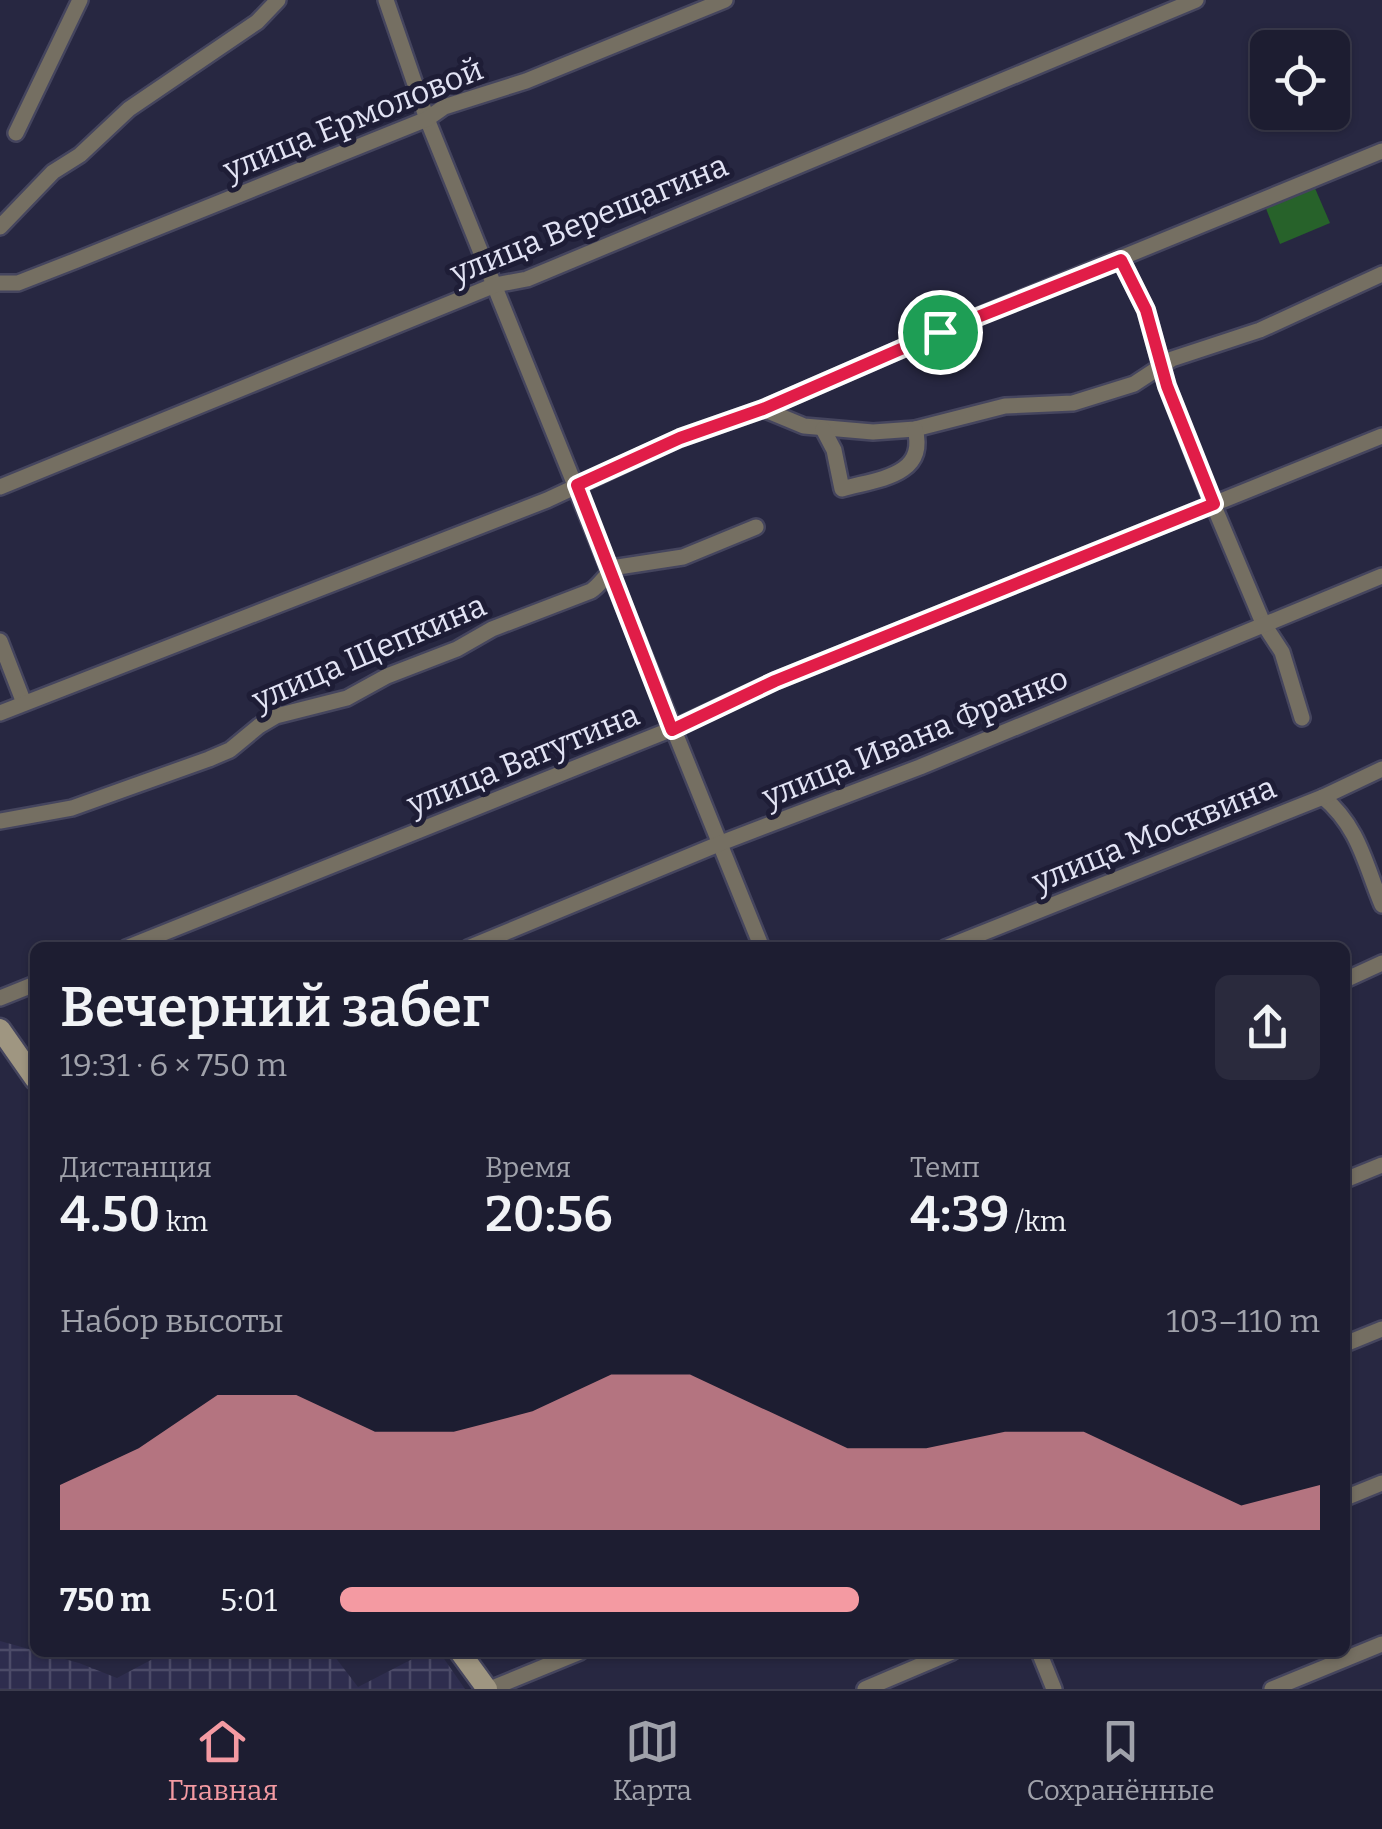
<!DOCTYPE html>
<html lang="ru">
<meta charset="utf-8">
<style>
body{margin:0;font-family:Bitter,serif;background:#2a2a3d;color:#f1f3f6;height:100vh;display:flex;flex-direction:column;font-size:38px;white-space:nowrap}
*{box-sizing:border-box;margin:0}
p{font-size:32px;color:#a0a2ab}
.icon{flex:none;width:55px;height:55px;fill:none;stroke:currentColor;stroke-width:2;stroke-linecap:round;stroke-linejoin:round}
.map{position:relative;flex:1;overflow:hidden}
.drawer{position:absolute;left:30px;top:942px;width:1320px;height:715px;display:flex;flex-direction:column;background:#1d1d31;border-radius:15px;box-shadow:0 2px 8px #0004,0 0 0 2px #3b3b4d}
.drawer>*{flex:none}
.tools{position:absolute;left:1250px;top:30px;display:grid;gap:20px}
.tools a{display:grid;place-items:center;width:100px;height:100px;border-radius:15px;background:#1d1d31;box-shadow:0 2px 8px #0004,0 0 0 2px #3b3b4d;font-size:50px}
.pin{position:absolute;display:grid;place-items:center;width:85px;height:85px;color:#fff;margin:-42px;border:5px solid #fff;border-radius:50%;box-shadow:0 2px 10px #0007}
.round{display:grid;place-items:center;flex:none;width:105px;height:105px;border-radius:15px;background:#2a2a3d}
.overview{display:flex;align-items:center;justify-content:space-between;height:170px;padding:0 30px}
h1{font-size:55px;font-weight:600;line-height:75px}
.figures{display:grid;grid-template-columns:repeat(3,1fr);gap:15px;height:170px;padding:10px 30px}
.figures div{display:grid;align-content:center}
.figures b{font-size:50px;font-weight:600}
.figures small{font-size:28px;font-weight:400}
.figures p{font-size:28px}
.chart{height:280px;padding:20px 30px}
.chart p{display:flex;justify-content:space-between}
.chart svg{width:100%;height:180px;margin-top:10px;fill:#f49aa2;opacity:.7}
ul{padding:0 30px;list-style:none;font-size:32px}
li{display:grid;grid-template-columns:160px 120px 1fr;align-items:center;height:75px}
li i{height:25px;border-radius:12px;background:#f49aa2}
.menu{display:flex;justify-content:space-around;align-items:center;height:140px;border-top:2px solid #3b3b4d;background:#1d1d31;font-size:28px;color:#a0a2ab}
.menu a{display:grid;justify-items:center;gap:5px}
.menu .selected{color:#f49aa2}
.map>svg:first-child{display:block}
</style>
<div class="map">
<svg width="1382" height="1689" viewBox="0 0 1382 1689">
<defs>
<pattern id="industrial-grid" width="8" height="8" patternUnits="userSpaceOnUse" patternTransform="scale(2.5)"><rect width="8" height="8" fill="#2e2d4e"/><path d="M0 4h8M4 0v8" fill="none" stroke="#4c4b68"/></pattern>
</defs>
<rect width="100%" height="100%" fill="#272741"/>
<path fill="url(#industrial-grid)" d="M 0,1641 L 79,1663 L 117,1678 L 164,1653 L 332,1653 L 358,1687 L 424,1653 L 440,1653 L 465,1689 L 0,1689 Z"/>
<path fill="#27622a" d="M 1314,186 L 1330,223 L 1280,244 L 1265,206 Z"/>
<g fill="none" stroke-linecap="round" stroke-linejoin="round">
<g stroke="#45455e" stroke-width="20">
<g id="minor">
<path d="M 386,0 L 427,119 L 762,948"/>
<path d="M 16,133 L 80,0"/>
<path d="M 0,227 L 53,172 L 80,155 L 129,109 L 257,22 L 278,0"/>
<path d="M 1121,260 L 1146,310 L 1167,386 L 1213,504 L 1263,623 L 1282,652 L 1302,718"/>
<path d="M 0,283 L 18,283 L 77,260 L 427,119 L 444,107 L 526,81 L 725,0"/>
<path d="M 763,409 L 804,426 L 873,432 L 915,429 L 1005,406 L 1073,403 L 1134,384 L 1172,359 L 1260,330 L 1382,274"/>
<path d="M 823,429 L 834,450 L 842,489 C 876,479 928,477 915,429"/>
<path d="M 0,487 L 495,285 L 527,279 L 1196,0"/>
<path d="M 0,641 L 24,703"/>
<path d="M 0,713 L 547,500 L 680,438 L 763,409 L 940,332 L 1382,151"/>
<path d="M 1323,797 C 1359,827 1365,864 1382,905"/>
<path d="M 0,821 L 72,808 L 209,759 L 230,750 L 259,726 L 276,716 L 347,698 L 387,676 L 457,649 L 492,629 L 591,591 C 602,584 606,572 618,567 L 683,557 L 756,527"/>
<path d="M 126,948 L 672,729 L 775,681 L 1382,436"/>
<path d="M 468,948 L 721,843 L 920,767 L 1382,576"/>
<path d="M 945,948 L 1323,797 L 1382,769"/>
<path d="M 1345,980 L 1382,963"/>
<path d="M 0,998 L 35,984"/>
<path d="M 1345,1180 L 1382,1165"/>
<path d="M 1345,1344 L 1382,1329"/>
<path d="M 1345,1498 L 1382,1483"/>
<path d="M 1039,1652 L 1054,1689"/>
<path d="M 490,1689 L 580,1652"/>
<path d="M 865,1689 L 952,1652"/>
<path d="M 1272,1689 L 1382,1644"/>
</g>
</g>
<g stroke="#45455e" stroke-width="25">
<g id="secondary">
<path d="M 0,1029 L 35,1079"/>
<path d="M 460,1652 L 487,1689"/>
</g>
</g>
<use href="#minor" stroke="#756f62" stroke-width="15"/>
<use href="#secondary" stroke="#9f9681" stroke-width="20"/>
</g>
<g fill="none" stroke-linecap="round" stroke-linejoin="round">
<g stroke="#fff" stroke-width="20">
<path id="route" d="M 1121,260 L 1146,310 L 1167,386 L 1214,504 L 775,681 L 672,730 L 577,485 L 680,438 L 763,409 L 940,332 Z"/>
</g>
<use href="#route" stroke="#e11d48" stroke-width="12"/>
</g>
<g text-anchor="middle" stroke-width="10" stroke-linejoin="round" paint-order="stroke">
<g font-size="32" fill="#e2e3f4" stroke="#1e1d36">
<text transform="translate(353 119) rotate(-22)" y="11">улица Ермоловой</text>
<text transform="translate(589 219) rotate(-22)" y="11">улица Верещагина</text>
<text transform="translate(369 652) rotate(-23)" y="11">улица Щепкина</text>
<text transform="translate(915 737) rotate(-22)" y="11">улица Ивана Франко</text>
<text transform="translate(523 759) rotate(-22)" y="11">улица Ватутина</text>
<text transform="translate(1154 834) rotate(-22)" y="11">улица Москвина</text>
</g>
</g>
</svg>
<div class="tools">
<a><svg class="icon" aria-label="locate" viewBox="0 0 24 24"><circle cx="12" cy="12" r="6"/><path d="M12 2v4M12 18v4M2 12h4M18 12h4"/></svg></a>
</div>
<div class="pin" style="left:940px;top:332px;background:#1e9e55"><svg class="icon" aria-label="arrive" viewBox="0 0 24 24"><path d="M6 21V4h12l-3 4 3 4H6"/></svg></div>
<section class="drawer">
<div class="overview"><div><h1>Вечерний забег</h1><p>19:31 · 6 × 750 m</p></div><a class="round"><svg class="icon" aria-label="share" viewBox="0 0 24 24"><path d="M12 15V3M7 8l5-5 5 5M5 13v7h14v-7"/></svg></a></div>
<div class="figures">
<div><p>Дистанция</p><b>4.50<small> km</small></b></div>
<div><p>Время</p><b>20:56</b></div>
<div><p>Темп</p><b>4:39<small> /km</small></b></div>
</div>
<div class="chart"><p><span>Набор высоты</span>103–110 m</p>
<svg viewBox="0 0 160 44" preserveAspectRatio="none"><path d="M0 44V33L10 24L20 11L30 11L40 20L50 20L60 15L70 6L80 6L90 15L100 24L110 24L120 20L130 20L140 29L150 38L160 33V44z"/></svg>
</div>
<ul>
<li><b>750 m</b>5:01<i style="width:53%"></i></li>
</ul>
</section>
</div>
<nav class="menu">
<a class="selected"><svg class="icon" aria-label="home" viewBox="0 0 24 24"><path d="M3 11l9-7 9 7M6 9v11h12V9"/></svg>Главная</a>
<a><svg class="icon" aria-label="map" viewBox="0 0 24 24"><path d="M3 6l6-2 6 2 6-2v14l-6 2-6-2-6 2zM9 4v14M15 6v14"/></svg>Карта</a>
<a><svg class="icon" aria-label="saved" viewBox="0 0 24 24"><path d="M7 4h10v16l-5-4-5 4z"/></svg>Сохранённые</a>
</nav>
